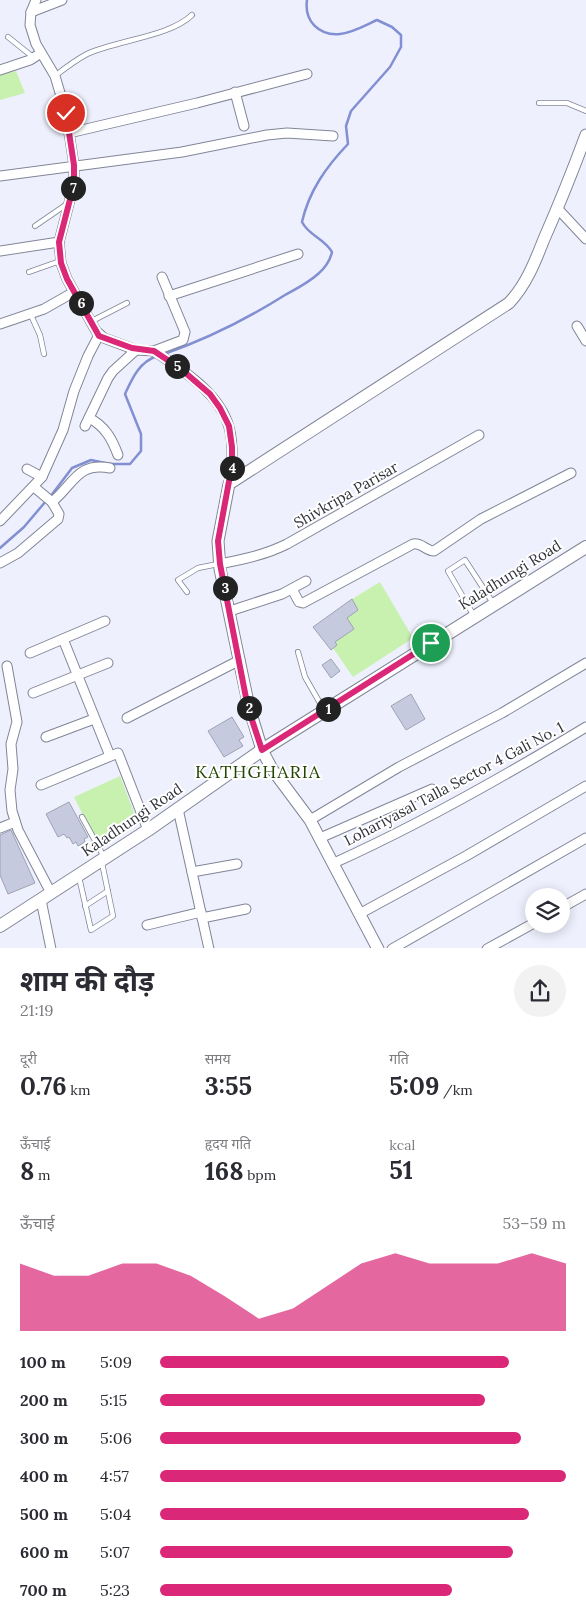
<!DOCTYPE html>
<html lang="hi">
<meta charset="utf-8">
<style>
body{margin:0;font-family:Lora,"Noto Sans Devanagari",serif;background:#f2f2f3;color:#2b2b33;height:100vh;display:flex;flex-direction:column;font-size:19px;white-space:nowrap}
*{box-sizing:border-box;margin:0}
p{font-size:16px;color:#7c7c81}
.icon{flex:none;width:28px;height:28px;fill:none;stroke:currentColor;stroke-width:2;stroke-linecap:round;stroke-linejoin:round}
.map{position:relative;height:948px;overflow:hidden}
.sheet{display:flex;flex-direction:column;background:#fff;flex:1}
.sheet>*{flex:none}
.tools{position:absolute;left:525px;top:888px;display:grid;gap:10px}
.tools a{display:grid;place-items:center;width:45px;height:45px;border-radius:50%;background:#fff;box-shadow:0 2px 12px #0003;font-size:25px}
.pin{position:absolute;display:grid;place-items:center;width:42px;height:42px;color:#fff;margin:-21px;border:2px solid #fff;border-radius:50%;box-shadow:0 1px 5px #0007}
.km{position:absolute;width:25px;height:25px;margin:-12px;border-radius:50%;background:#222;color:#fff;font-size:14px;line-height:25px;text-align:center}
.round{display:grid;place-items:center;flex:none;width:52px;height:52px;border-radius:26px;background:#f2f2f3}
.summary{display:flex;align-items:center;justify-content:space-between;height:85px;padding:0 20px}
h1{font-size:28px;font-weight:700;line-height:38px}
.metrics{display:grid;grid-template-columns:repeat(3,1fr);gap:8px;height:85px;padding:5px 20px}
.metrics div{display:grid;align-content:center}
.metrics b{font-size:25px;font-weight:700}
.metrics small{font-size:14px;font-weight:400}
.metrics p{font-size:14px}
.chart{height:140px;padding:10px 20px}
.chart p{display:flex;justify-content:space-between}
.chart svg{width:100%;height:90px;margin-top:5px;fill:#db2777;opacity:.7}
ul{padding:0 20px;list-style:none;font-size:16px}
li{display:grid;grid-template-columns:80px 60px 1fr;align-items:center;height:38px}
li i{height:12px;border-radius:6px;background:#db2777}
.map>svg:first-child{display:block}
</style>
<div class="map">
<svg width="586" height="949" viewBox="0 0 586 949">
<rect width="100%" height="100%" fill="#eef1fd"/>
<g fill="#c8f1b0">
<path d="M 16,71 L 25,93 L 0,100 L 0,75 Z"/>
<path d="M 380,582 L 413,638 L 353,677 L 333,648 L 337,645 L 335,642 L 353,629 L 347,618 L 358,610 L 352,599 Z"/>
<path d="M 120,776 L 138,823 L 99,847 L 74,797 Z"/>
</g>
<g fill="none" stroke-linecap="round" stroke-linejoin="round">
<g stroke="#828fd2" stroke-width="2.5">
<path d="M 164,354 C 207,339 247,319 285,295 C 296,289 308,283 318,274 C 325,268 330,261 332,252 C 324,238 309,236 302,222 C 309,191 326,167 348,144 L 346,126 L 351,111 L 390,67 L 401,47 L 401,35 L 392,27 L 377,20 C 366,25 352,33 340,34 C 319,36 304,21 307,0"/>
<path d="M 50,497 L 72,468 L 91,460 L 110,464 L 130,464 L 141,451 L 141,434 L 125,394 C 132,379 139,362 157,356"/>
<path d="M 0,548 L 24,527 L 46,501"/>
</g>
</g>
<g fill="#c6cade" stroke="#9ea2b5">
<path d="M 352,599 L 358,610 L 347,618 L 354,629 L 335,642 L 337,645 L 331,650 L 313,627 Z"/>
<path d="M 331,659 L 340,671 L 331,678 L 322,665 Z"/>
<path d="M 411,694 L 425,719 L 406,730 L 391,706 Z"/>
<path d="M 232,717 L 244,737 L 239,740 L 243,746 L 224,757 L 208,731 Z"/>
<path d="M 69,802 L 88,837 L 84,839 L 85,842 L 78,846 L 76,842 L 73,844 L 69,837 L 67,838 L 64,834 L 58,837 L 46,814 Z"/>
<path d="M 11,830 L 35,883 L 8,894 L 0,875 L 0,835 Z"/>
</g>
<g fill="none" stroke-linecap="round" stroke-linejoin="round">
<g stroke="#808597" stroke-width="6">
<g id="lane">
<path d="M 8,37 L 33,57"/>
<path d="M 55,76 C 65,68 76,60 87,54 C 117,40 169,37 192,15"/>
<path d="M 539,103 L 567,103 L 586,111"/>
<path d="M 35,226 L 67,204"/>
<path d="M 29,272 L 60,261"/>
<path d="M 30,313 L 40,335 L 44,354"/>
<path d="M 92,321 L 127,303"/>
<path d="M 187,592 L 178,580 L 198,568 L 218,564"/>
<path d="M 474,616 L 448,571 L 465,560 L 493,603"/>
<path d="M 298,652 L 305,677 L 324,710"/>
<path d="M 82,817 L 104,857"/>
<path d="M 79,877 L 91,930 L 113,916 L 102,863"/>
<path d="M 85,906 L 108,891"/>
</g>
</g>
<g stroke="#808597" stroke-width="11">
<g id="street">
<path d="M 36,0 L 31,12 L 30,25 L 36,44 L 55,76 L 66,113 L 74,165 L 74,184 L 59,242 L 61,263 L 67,279 L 96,331 L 104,338 L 136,350 L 154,351 L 183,340 L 185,332 L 162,277"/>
<path d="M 31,12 L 62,0"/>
<path d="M 0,70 L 30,60 L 41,53"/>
<path d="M 235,92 L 244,126"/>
<path d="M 69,133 L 197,103 L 307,74"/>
<path d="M 0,176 L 182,152 L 267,135 L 287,133 L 333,136"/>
<path d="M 558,209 L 586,239"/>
<path d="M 0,251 L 59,242"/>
<path d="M 169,296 L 298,254"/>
<path d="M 0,324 L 44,309 L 74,292"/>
<path d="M 577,326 L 586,341"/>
<path d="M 154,351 C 182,370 219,392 229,427 C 234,446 232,465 229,484"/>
<path d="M 89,418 C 105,426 112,439 118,455"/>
<path d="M 85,426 L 108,378 L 113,371 L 136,350"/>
<path d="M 27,469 L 42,477"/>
<path d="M 34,487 L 52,502 C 74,484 77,462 110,468"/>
<path d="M 0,521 L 42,477 L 63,430 L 74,391 L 88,356 L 99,335"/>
<path d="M 0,563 L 18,553 L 58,519 L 59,514 L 52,502"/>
<path d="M 220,564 C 244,559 265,555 287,544 L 479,435"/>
<path d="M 292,589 L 299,602 L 303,603 L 413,544 C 421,542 426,551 434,551 L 481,519 L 571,473"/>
<path d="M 230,611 L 282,594 L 306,581"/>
<path d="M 63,639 L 110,756"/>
<path d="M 30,653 L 105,621"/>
<path d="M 7,666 L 17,722 L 11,744 L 13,769 L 10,790 L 12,811 L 18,830 L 51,893"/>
<path d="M 33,693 L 108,663"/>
<path d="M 127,718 L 240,660"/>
<path d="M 46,737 L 94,719"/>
<path d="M 41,785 L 118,753 L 148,830"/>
<path d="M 178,809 L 209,949"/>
<path d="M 310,820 L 399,767 L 502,713 L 586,663"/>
<path d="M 0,828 L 15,822"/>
<path d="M 320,838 L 432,789"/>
<path d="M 334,863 C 421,824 505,776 586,727"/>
<path d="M 192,872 L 237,864"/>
<path d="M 41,900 L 51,949"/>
<path d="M 561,908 L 586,894"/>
<path d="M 361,913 L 466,856 L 586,786"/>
<path d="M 202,918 L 246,909"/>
<path d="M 147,925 L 201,912"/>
<path d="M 392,949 L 586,838"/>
<path d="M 487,949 L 534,923"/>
</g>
</g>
<g stroke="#808597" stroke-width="13">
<path id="secondary" d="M 378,949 L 310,820 L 272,769 L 262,750 L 249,707 L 220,569 L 218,541 L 229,484 L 509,303 C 526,285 535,262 544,239 C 559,205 573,170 586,135"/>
</g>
<g stroke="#808597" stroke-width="14">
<path id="primary" d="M 0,926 L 148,830 L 262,750 L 586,547"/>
</g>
<use href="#lane" stroke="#fff" stroke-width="4.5"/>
<use href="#street" stroke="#fff" stroke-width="9"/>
<use href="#secondary" stroke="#fff" stroke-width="11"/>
<use href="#primary" stroke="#fff" stroke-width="12"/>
</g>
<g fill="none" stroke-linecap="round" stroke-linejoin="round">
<g stroke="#fff" stroke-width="10">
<path id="route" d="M 66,113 L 74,165 L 74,184 L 59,242 L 61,263 L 67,279 L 99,336 L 132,348 L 154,351 L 181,369 L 210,394 L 220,408 L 229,426 L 232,447 L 232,465 L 218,541 L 220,564 L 248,708 L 262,750 L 431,643"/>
</g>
<use href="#route" stroke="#db2777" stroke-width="6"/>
</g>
<g text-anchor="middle" stroke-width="4" stroke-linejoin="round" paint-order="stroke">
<g font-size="15" fill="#32333b" stroke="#fff">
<text transform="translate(346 495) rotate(-30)" y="5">Shivkripa Parisar</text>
<text transform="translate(510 575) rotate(-32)" y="5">Kaladhungi Road</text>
<text transform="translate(454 784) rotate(-28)" y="5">Lohariyasal Talla Sector 4 Gali No. 1</text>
<text transform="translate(132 820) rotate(-34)" y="5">Kaladhungi Road</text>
</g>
<g font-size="18" letter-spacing="1" fill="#224501" stroke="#fff">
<text x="258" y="778">KATHGHARIA</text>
</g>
</g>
</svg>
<div class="tools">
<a><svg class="icon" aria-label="layers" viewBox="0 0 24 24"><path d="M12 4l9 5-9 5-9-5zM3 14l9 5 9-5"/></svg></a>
</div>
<div class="pin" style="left:431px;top:643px;background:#1e9e55"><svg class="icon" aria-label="arrive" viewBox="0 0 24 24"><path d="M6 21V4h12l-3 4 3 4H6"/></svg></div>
<div class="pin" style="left:66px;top:113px;background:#d93025"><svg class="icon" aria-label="check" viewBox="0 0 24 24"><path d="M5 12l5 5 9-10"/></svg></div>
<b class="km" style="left:328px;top:709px">1</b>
<b class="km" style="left:249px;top:708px">2</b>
<b class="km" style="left:225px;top:588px">3</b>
<b class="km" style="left:232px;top:468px">4</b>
<b class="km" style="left:177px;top:366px">5</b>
<b class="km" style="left:81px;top:303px">6</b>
<b class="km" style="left:73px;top:188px">7</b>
</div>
<section class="sheet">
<div class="summary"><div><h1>शाम की दौड़</h1><p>21:19</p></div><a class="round"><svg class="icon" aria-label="share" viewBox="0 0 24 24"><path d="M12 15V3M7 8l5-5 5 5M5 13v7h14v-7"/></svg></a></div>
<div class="metrics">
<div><p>दूरी</p><b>0.76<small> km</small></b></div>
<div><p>समय</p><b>3:55</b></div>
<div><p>गति</p><b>5:09<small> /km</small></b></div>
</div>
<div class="metrics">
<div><p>ऊँचाई</p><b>8<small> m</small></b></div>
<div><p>हृदय गति</p><b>168<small> bpm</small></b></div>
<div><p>kcal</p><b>51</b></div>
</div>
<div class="chart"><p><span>ऊँचाई</span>53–59 m</p>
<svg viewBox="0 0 160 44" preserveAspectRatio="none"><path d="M0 44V11L10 17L20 17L30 11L40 11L50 17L60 27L70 38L80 33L90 22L100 11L110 6L120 11L130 11L140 11L150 6L160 11V44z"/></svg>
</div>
<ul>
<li><b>100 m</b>5:09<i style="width:86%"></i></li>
<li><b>200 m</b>5:15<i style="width:80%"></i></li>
<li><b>300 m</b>5:06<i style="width:89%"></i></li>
<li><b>400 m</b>4:57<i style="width:100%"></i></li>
<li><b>500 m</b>5:04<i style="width:91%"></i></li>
<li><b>600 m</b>5:07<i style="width:87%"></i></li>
<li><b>700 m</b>5:23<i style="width:72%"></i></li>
</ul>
</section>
